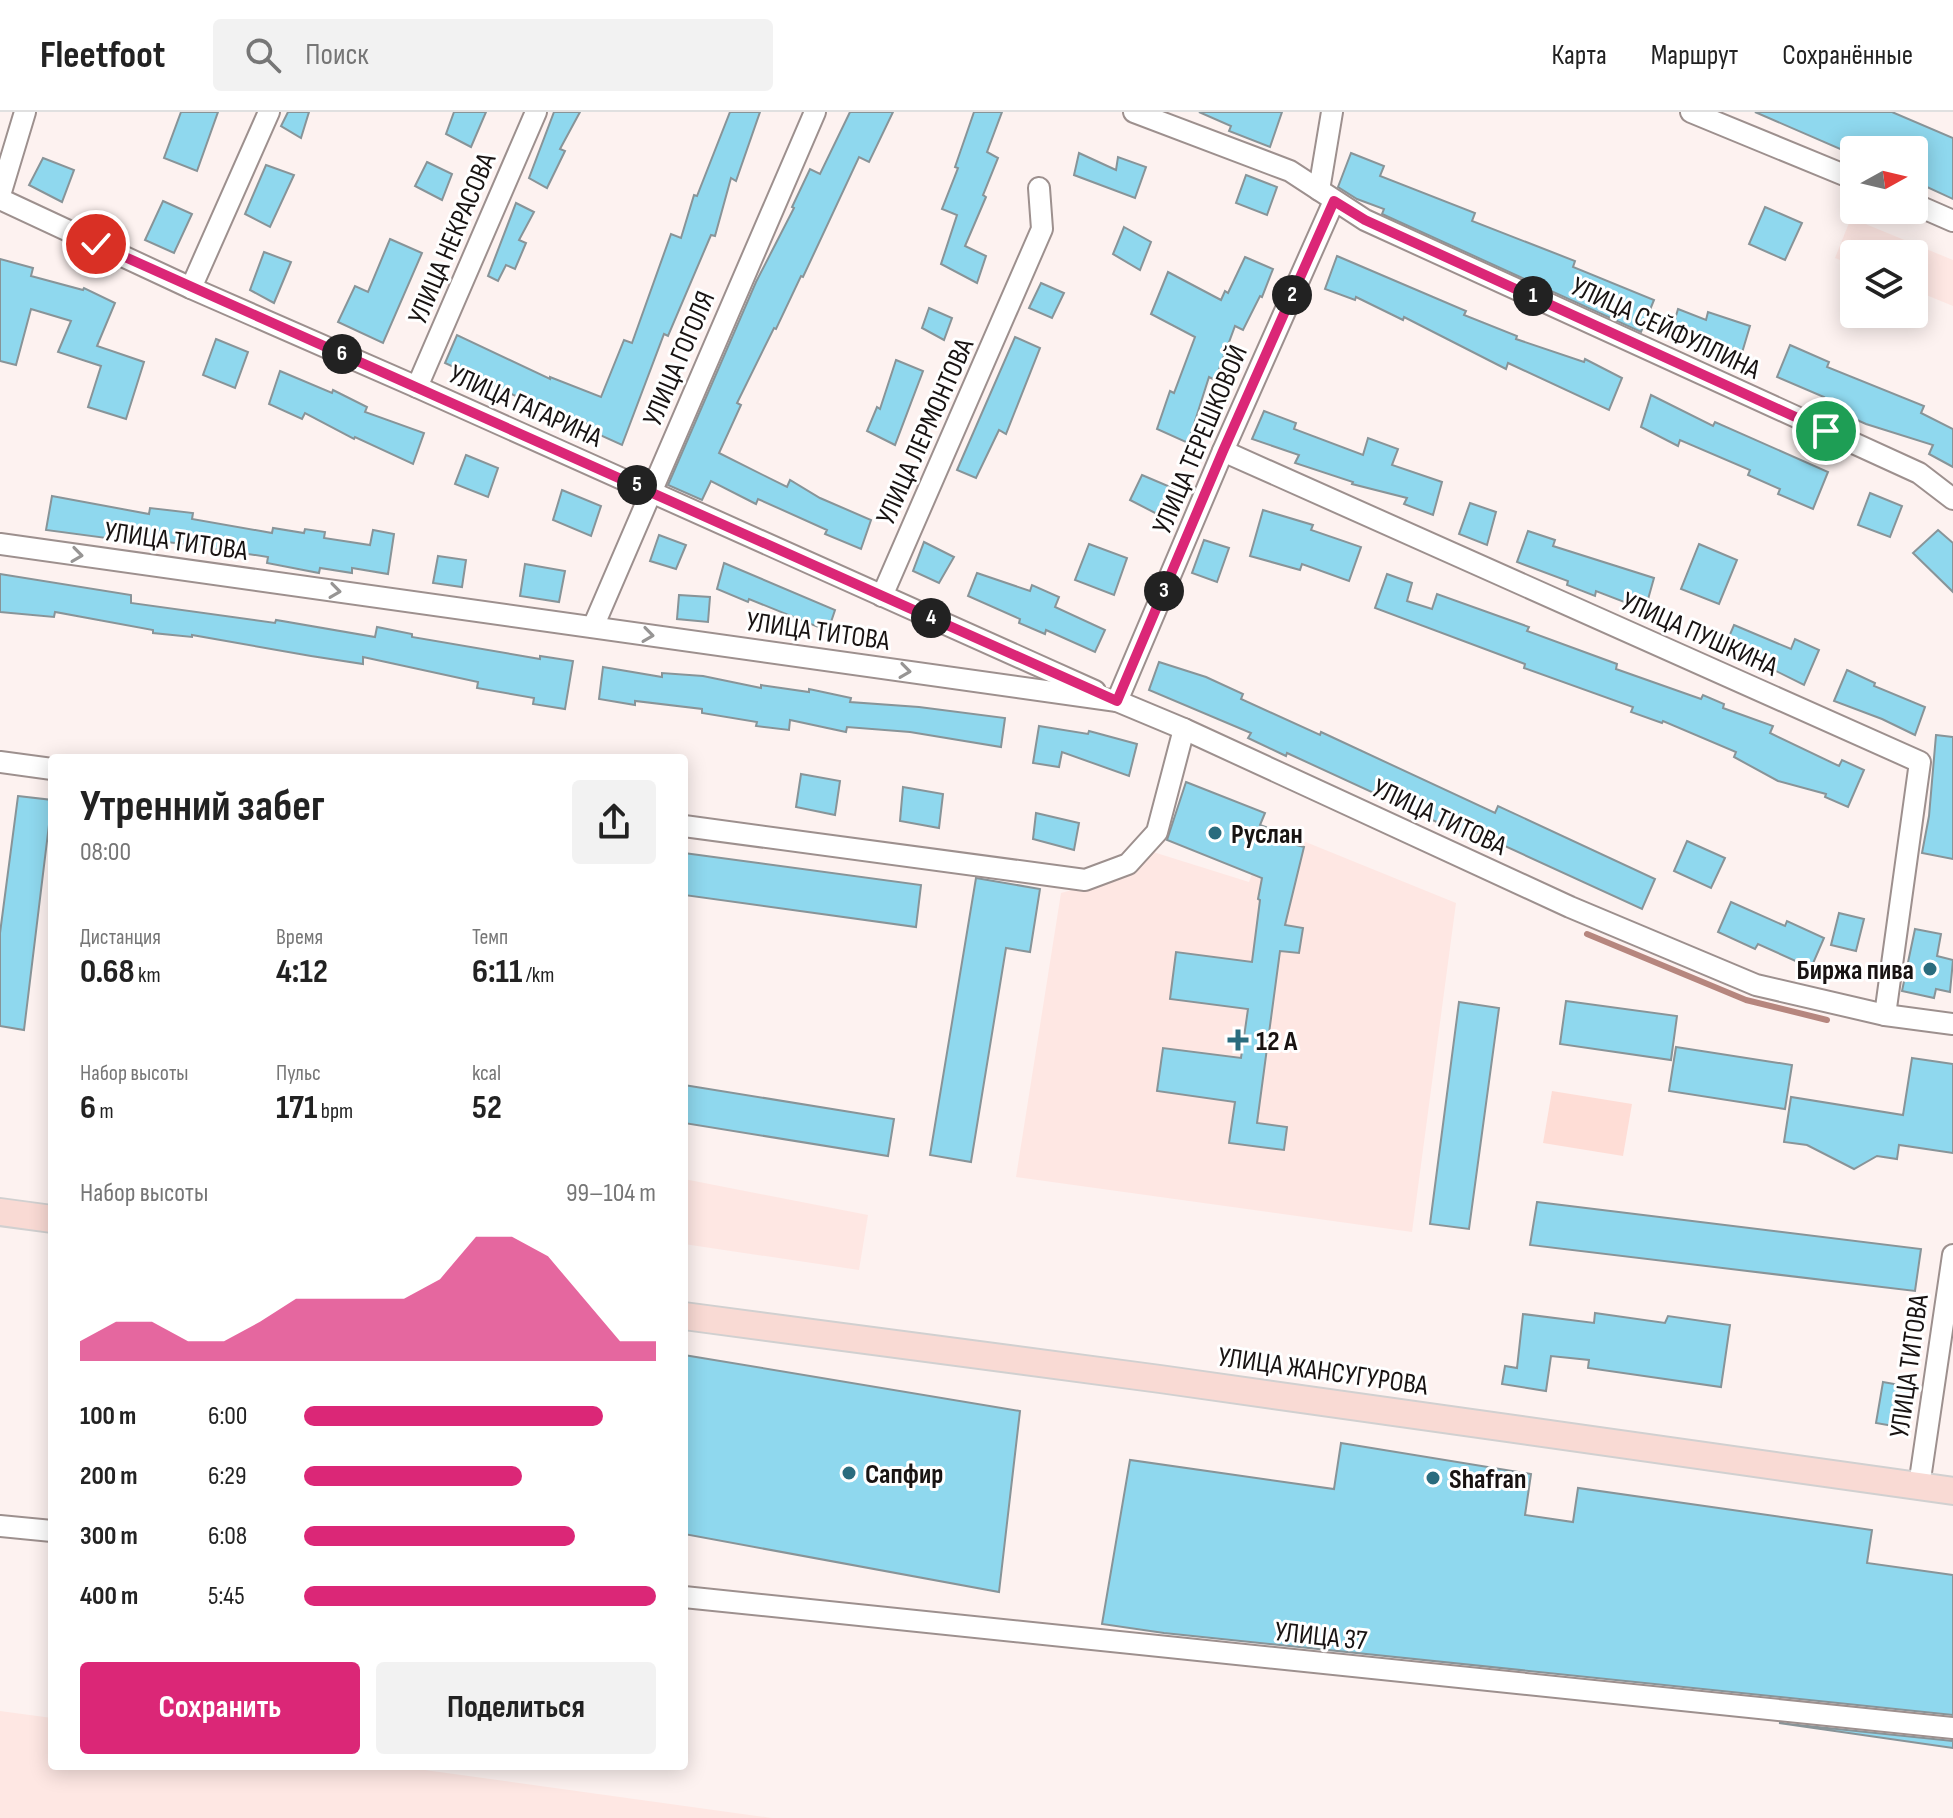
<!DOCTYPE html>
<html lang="ru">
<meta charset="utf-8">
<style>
body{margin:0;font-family:"Sofia Sans Condensed",sans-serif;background:#f2f2f2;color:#222;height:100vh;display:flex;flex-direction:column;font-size:30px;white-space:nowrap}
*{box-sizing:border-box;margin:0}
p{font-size:26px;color:#767676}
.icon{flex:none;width:44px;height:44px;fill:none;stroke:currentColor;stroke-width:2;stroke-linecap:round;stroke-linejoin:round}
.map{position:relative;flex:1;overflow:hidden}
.panel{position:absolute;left:48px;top:642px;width:640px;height:1016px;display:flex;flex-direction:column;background:#fff;border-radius:8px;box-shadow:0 4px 20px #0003}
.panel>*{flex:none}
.needle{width:52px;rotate:82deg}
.tools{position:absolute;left:1840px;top:24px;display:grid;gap:16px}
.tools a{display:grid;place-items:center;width:88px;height:88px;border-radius:8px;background:#fff;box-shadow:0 4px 20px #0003;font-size:40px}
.pin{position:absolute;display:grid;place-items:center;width:68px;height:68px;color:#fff;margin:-34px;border:4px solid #fff;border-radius:50%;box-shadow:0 2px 8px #0007}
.km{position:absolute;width:40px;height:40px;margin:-20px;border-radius:50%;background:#222;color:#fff;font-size:22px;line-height:40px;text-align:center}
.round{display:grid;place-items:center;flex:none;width:84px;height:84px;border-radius:8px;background:#f2f2f2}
.headline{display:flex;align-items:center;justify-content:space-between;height:136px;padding:0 32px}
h1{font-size:44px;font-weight:700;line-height:60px}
.figures{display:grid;grid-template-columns:repeat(3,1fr);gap:12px;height:136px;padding:8px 32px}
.figures div{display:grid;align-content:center}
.figures b{font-size:34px;font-weight:700}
.figures small{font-size:22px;font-weight:400}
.figures p{font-size:22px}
.chart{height:224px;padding:16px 32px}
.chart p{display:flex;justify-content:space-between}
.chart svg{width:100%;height:144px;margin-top:8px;fill:#db2777;opacity:.7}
.action{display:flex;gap:16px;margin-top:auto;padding:16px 32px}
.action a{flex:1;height:92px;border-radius:8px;background:#db2777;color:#fff;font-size:32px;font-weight:700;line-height:92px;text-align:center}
.action a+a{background:#f2f2f2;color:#222}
ul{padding:0 32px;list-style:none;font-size:26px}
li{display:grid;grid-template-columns:128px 96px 1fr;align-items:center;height:60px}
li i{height:20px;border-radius:10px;background:#db2777}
header{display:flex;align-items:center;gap:48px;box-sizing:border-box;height:112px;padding:0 40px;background:#fff;border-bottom:2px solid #e0e0e0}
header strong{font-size:38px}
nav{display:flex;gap:44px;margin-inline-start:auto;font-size:28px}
.search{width:560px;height:72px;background:#f2f2f2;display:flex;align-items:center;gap:20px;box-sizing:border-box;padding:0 28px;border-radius:8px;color:#767676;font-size:30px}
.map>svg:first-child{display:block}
</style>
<header>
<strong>Fleetfoot</strong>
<div class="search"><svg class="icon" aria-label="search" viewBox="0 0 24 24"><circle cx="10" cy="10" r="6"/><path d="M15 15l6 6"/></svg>Поиск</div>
<nav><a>Карта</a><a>Маршрут</a><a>Сохранённые</a></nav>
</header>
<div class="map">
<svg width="1953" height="1706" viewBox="0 0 1953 1706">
<rect width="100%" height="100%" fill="#fdf2f0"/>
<g fill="#fee7e3">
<path d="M 1851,106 L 1953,148 L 1953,194 L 1914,178 L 1914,142 L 1854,142 L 1854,154 L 1835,146 Z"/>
<path d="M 1269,715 L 1456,791 L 1412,1120 L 1016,1065 L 1061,781 L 1133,761 L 1150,739 L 1249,770 Z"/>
<path d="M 684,1067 L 868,1103 L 859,1158 L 684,1132 Z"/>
<path d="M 0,1599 L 52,1606 L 52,1654 L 396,1654 L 772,1706 L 0,1706 Z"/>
</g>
<path fill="#feddd6" d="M 1552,979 L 1632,992 L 1623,1044 L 1543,1031 Z"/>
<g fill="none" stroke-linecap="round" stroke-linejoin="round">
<path stroke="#b6867e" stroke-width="6" d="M 1587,822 L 1746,888 L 1827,908"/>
</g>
<g fill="#8fd8ee" stroke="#889498" stroke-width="2">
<path d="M 181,0 L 218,0 L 197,59 L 164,46 Z"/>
<path d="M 288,0 L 309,0 L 301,26 L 281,14 Z"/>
<path d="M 454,0 L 486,0 L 471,35 L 446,22 Z"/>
<path d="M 554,0 L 580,0 L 560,37 L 565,39 L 547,76 L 529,66 Z"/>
<path d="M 730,0 L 760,0 L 736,69 L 731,66 L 715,124 L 711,123 L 668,224 L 664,222 L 622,333 L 591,319 L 592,313 L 531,291 L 445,251 L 457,223 L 550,267 L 550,265 L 601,285 L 624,228 L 632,231 L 671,122 L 681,126 L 694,83 L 697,84 Z"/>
<path d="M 850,0 L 893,0 L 869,50 L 859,45 L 803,165 L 801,164 L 776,217 L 774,216 L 737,291 L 741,293 L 719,341 L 787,375 L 790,368 L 820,386 L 871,408 L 861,437 L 825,422 L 827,418 L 758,387 L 756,392 L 711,369 L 702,388 L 668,373 L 756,170 L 794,96 L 792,95 L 810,57 L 820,62 Z"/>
<path d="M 974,0 L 1002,0 L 987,40 L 998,46 L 983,83 L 986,85 L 965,134 L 986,144 L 977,171 L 941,152 L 957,103 L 942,97 L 958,56 L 955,55 Z"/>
<path d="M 1199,0 L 1282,0 L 1270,35 L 1229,19 L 1231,14 Z"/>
<path d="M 1755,0 L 1892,0 L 1953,26 L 1953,87 L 1914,69 L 1914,38 L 1854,38 L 1854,43 Z"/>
<path d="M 1079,41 L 1116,58 L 1118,45 L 1146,55 L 1135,86 L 1074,63 Z"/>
<path d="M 1351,41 L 1384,54 L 1380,64 L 1475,101 L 1472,109 L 1575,149 L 1573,155 L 1654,188 L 1641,220 L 1382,102 L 1384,97 L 1357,87 L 1338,75 Z"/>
<path d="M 43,46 L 74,58 L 62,90 L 29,73 Z"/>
<path d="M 427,50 L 452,62 L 442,88 L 415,74 Z"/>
<path d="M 266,53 L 294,63 L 270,115 L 245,102 Z"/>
<path d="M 1246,63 L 1277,75 L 1267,103 L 1236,91 Z"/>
<path d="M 163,89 L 192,102 L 174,141 L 145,128 Z"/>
<path d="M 516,91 L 534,100 L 519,128 L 526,131 L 515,157 L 506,153 L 498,169 L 488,164 Z"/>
<path d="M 1765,95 L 1802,111 L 1785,148 L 1749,132 Z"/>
<path d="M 1124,115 L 1151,130 L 1140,158 L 1113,142 Z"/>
<path d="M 390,127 L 422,141 L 383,231 L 338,210 L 355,174 L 368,180 Z"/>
<path d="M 264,140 L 291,150 L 274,191 L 250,178 Z"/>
<path d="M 1337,144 L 1466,199 L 1464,203 L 1517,224 L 1516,227 L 1584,250 L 1585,247 L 1622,266 L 1609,298 L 1508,251 L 1506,257 L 1404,205 L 1403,208 L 1356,185 L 1355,188 L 1325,177 Z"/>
<path d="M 1245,145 L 1273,157 L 1262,185 L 1260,184 L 1243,218 L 1235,214 L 1215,268 L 1209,265 L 1188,331 L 1157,317 L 1170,279 L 1174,281 L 1195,225 L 1151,202 L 1168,160 L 1221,188 L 1225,179 L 1228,181 Z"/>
<path d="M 0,147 L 33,156 L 31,164 L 83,178 L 84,176 L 115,191 L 97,234 L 144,250 L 126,307 L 88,295 L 101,254 L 58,240 L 71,209 L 31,197 L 16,253 L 0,249 Z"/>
<path d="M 1041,171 L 1064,181 L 1052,206 L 1029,196 Z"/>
<path d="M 929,196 L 952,206 L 944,228 L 922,216 Z"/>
<path d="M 1678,197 L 1706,208 L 1708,200 L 1750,214 L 1741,244 L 1671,221 Z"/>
<path d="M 1015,225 L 1040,236 L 1006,322 L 999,318 L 976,366 L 957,358 Z"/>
<path d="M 216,227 L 248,240 L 235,276 L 203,263 Z"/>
<path d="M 1790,233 L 1829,250 L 1827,255 L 1924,294 L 1921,301 L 1953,317 L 1953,355 L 1929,342 L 1933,333 L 1866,312 L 1821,292 L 1824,285 L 1777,265 Z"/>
<path d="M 896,248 L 923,259 L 895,333 L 867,319 L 877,295 L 880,297 Z"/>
<path d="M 280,259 L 332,281 L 333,278 L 367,295 L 365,300 L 424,321 L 413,352 L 355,325 L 354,327 L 305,301 L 302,307 L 269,292 Z"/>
<path d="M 1651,283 L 1713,314 L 1715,310 L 1828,360 L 1813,397 L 1778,382 L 1780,377 L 1748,363 L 1750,358 L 1680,328 L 1678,334 L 1641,315 Z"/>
<path d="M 1264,299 L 1296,311 L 1294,317 L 1363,343 L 1368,326 L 1398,337 L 1392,353 L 1442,370 L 1433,403 L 1404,392 L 1407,386 L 1352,372 L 1353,370 L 1295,351 L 1299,343 L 1252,327 Z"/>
<path d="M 466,343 L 498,356 L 488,385 L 455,372 Z"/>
<path d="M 1142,363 L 1175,377 L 1163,405 L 1130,388 Z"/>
<path d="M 562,378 L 601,394 L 591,424 L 553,408 Z"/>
<path d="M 1870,381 L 1902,394 L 1890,425 L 1858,413 Z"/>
<path d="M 52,384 L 149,402 L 150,396 L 193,401 L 192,407 L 272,421 L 273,416 L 304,421 L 305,417 L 325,420 L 324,426 L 370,433 L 373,418 L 394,422 L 388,462 L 352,456 L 352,461 L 320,456 L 319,461 L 267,451 L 268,445 L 190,433 L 137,426 L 136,430 L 46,418 Z"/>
<path d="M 1470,391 L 1496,400 L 1487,433 L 1459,422 Z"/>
<path d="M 1263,398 L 1313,413 L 1311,418 L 1361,435 L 1349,469 L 1302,452 L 1300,458 L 1250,444 Z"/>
<path d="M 1938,418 L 1953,431 L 1953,480 L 1913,441 Z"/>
<path d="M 1528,419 L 1555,428 L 1553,434 L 1654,466 L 1645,498 L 1596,479 L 1595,484 L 1567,473 L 1568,469 L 1517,450 Z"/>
<path d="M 659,423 L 686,433 L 676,457 L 650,449 Z"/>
<path d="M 1204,428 L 1229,436 L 1217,470 L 1192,461 Z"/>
<path d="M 924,430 L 954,445 L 939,471 L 913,459 Z"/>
<path d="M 1089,432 L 1127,446 L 1114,483 L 1075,468 Z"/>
<path d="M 1699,432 L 1737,448 L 1719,492 L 1681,477 Z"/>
<path d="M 438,444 L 466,448 L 462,475 L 433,471 Z"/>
<path d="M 724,451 L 835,498 L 828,519 L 749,487 L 748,490 L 717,477 Z"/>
<path d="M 525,452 L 565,459 L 559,490 L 520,484 Z"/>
<path d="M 977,461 L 1030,479 L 1032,473 L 1059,485 L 1055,495 L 1105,518 L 1095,540 L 1046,518 L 1045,522 L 1019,511 L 1020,507 L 968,484 Z"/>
<path d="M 0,462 L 131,483 L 131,491 L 275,511 L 276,508 L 375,525 L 377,515 L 412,522 L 412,525 L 540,547 L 540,544 L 573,549 L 565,597 L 533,592 L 534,586 L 477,576 L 478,570 L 363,545 L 363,552 L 311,544 L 192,523 L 192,525 L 153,521 L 153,518 L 55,500 L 54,505 L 0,500 Z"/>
<path d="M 1387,462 L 1412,471 L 1407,489 L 1432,497 L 1437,482 L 1529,515 L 1527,519 L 1617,552 L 1616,557 L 1701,587 L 1703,583 L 1724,592 L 1723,596 L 1773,614 L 1770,621 L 1839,654 L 1842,648 L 1864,658 L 1848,695 L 1825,685 L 1826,682 L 1778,669 L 1734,645 L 1736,640 L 1663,609 L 1662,611 L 1631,600 L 1633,595 L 1524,556 L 1525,552 L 1375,496 Z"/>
<path d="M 679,483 L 710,485 L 708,510 L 677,507 Z"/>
<path d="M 1734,513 L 1791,537 L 1795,527 L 1819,538 L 1804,573 L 1754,548 L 1752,553 L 1722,541 Z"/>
<path d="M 1159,550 L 1206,565 L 1243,582 L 1241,587 L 1320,623 L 1321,620 L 1495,701 L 1498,694 L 1655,767 L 1642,797 L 1470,718 L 1467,724 L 1287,641 L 1286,644 L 1248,626 L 1251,621 L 1149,578 Z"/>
<path d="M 603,555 L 662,565 L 662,561 L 703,564 L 761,576 L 761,573 L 809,580 L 809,577 L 851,586 L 850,590 L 919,595 L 1005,606 L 1001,635 L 910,620 L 847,615 L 846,620 L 790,608 L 789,618 L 756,614 L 757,610 L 702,601 L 702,597 L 635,589 L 635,593 L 599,587 Z"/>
<path d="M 1847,558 L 1875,571 L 1874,574 L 1925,595 L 1915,623 L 1882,607 L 1834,589 Z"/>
<path d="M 1039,614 L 1088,622 L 1089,619 L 1137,632 L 1129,664 L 1062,640 L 1059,655 L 1033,651 Z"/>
<path d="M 1936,623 L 1953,625 L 1953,747 L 1922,741 L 1929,704 Z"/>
<path d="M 801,662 L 840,669 L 835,703 L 796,695 Z"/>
<path d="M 1186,670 L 1265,701 L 1260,713 L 1266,715 L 1262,724 L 1304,735 L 1285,813 L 1303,816 L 1299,841 L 1280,839 L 1257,1011 L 1287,1015 L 1284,1038 L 1229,1031 L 1235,990 L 1157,979 L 1163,936 L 1241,946 L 1248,897 L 1170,887 L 1176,840 L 1252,850 L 1260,788 L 1258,787 L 1262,766 L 1167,728 Z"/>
<path d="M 903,675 L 943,682 L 939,716 L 900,709 Z"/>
<path d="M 18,684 L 52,688 L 24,918 L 0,914 L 0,821 Z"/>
<path d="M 1036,701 L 1079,711 L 1074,738 L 1033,727 Z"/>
<path d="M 1687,729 L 1725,746 L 1711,776 L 1674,759 Z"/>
<path d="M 684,741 L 921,773 L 916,815 L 684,783 Z"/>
<path d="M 976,766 L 1040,777 L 1030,840 L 1006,836 L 971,1050 L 930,1043 Z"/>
<path d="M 1731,790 L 1785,814 L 1787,809 L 1824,826 L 1811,856 L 1758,832 L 1755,837 L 1718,820 Z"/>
<path d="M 1839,801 L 1864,807 L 1856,839 L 1831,833 Z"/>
<path d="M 1915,817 L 1941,822 L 1937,844 L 1953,848 L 1950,880 L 1936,877 L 1934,886 L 1902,879 Z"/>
<path d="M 1566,889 L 1677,904 L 1671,948 L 1560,932 Z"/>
<path d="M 1459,890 L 1499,896 L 1469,1117 L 1430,1112 Z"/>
<path d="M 1676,935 L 1792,953 L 1785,997 L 1669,979 Z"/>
<path d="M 1912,946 L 1953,952 L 1953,1041 L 1899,1033 L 1897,1047 L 1877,1044 L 1854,1057 L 1807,1033 L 1784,1030 L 1791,985 L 1903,1003 Z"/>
<path d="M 684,973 L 894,1007 L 888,1044 L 684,1011 Z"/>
<path d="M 1537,1090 L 1921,1137 L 1915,1179 L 1530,1133 Z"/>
<path d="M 1595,1201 L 1665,1211 L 1668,1204 L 1730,1213 L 1721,1275 L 1588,1256 L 1589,1248 L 1551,1244 L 1546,1279 L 1502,1272 L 1505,1254 L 1517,1256 L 1523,1202 L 1594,1211 Z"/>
<path d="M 684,1243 L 1020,1299 L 999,1480 L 684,1422 Z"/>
<path d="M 1883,1270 L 1911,1275 L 1905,1316 L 1876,1311 Z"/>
<path d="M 1341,1331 L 1531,1362 L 1525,1403 L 1573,1410 L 1578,1376 L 1872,1418 L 1867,1451 L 1953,1463 L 1953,1603 L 1164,1521 L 1102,1512 L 1130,1348 L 1334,1377 Z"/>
<path d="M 1779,1611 L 1953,1629 L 1953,1636 Z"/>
</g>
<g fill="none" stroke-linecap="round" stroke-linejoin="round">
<g stroke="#9d908e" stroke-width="24">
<g id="minor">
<path d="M 1134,0 L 1290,59 L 1365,108 L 1919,361 L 1953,387"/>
<path d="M 1691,0 L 1854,67"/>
<path d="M 1319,78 L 1332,0"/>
<path d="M 0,83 L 25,0"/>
<path d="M 0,87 L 191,176 L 417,275 L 1095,579"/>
<path d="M 1914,92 L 1953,109"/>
<path d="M 191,176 L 269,0"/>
<path d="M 417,275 L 536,0"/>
<path d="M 1223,339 L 1920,650 L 1885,903"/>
<path d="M 0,432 L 1117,589 L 1184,617 L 1570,795 L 1756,873 L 1885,903 L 1953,912"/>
<path d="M 882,484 L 1042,117 L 1039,76"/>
<path d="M 593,515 L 815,0"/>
<path d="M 1117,589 L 1223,339 L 1334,89"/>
<path d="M 0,650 L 52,657"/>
<path d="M 684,714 L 1085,768 L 1128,752 L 1157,720 L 1184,617"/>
<path d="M 1919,1374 L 1953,1143"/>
<path d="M 0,1414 L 52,1419"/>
<path d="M 684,1485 L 1953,1616"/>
</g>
</g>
<g stroke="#d1d0d0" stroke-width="30">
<g id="major">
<path d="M 0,1100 L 52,1107"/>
<path d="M 684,1204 L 1160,1267 L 1953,1379"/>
</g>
</g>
<use href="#minor" stroke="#fff" stroke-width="20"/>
<use href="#major" stroke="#f9dad4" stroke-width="26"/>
</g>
<defs><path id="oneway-chevron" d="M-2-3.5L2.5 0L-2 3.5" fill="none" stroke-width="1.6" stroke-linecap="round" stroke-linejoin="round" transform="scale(2)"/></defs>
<g stroke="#979594">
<use href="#oneway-chevron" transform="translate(77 443) rotate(8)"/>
<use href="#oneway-chevron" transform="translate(335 479) rotate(8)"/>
<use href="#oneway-chevron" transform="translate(648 523) rotate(8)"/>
<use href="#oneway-chevron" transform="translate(905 559) rotate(8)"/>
</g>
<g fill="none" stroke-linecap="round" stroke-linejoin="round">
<g stroke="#fff" stroke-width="16">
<path id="route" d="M 96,132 L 1117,589 L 1223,339 L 1334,89 L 1365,108 L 1826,319"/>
</g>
<use href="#route" stroke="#db2777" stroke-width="10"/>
</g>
<g fill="#2a6c7e" stroke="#fff" stroke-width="3">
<circle cx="1215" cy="721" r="8"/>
<circle cx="1930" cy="857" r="8"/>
<path d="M1234 916h8v8h8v8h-8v8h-8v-8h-8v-8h8z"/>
<circle cx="849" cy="1361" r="8"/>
<circle cx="1433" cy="1366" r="8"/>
</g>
<g text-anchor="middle" stroke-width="6" stroke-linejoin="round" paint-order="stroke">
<g font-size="28" fill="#181312" stroke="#fff">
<text transform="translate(451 126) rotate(-67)" y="10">УЛИЦА НЕКРАСОВА</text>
<text transform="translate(1666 215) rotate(25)" y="10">УЛИЦА СЕЙФУЛЛИНА</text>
<text transform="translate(678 246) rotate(-67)" y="10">УЛИЦА ГОГОЛЯ</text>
<text transform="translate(526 293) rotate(24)" y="10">УЛИЦА ГАГАРИНА</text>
<text transform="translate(924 319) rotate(-66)" y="10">УЛИЦА ЛЕРМОНТОВА</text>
<text transform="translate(1199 327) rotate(-67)" y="10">УЛИЦА ТЕРЕШКОВОЙ</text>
<text transform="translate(176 428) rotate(8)" y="10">УЛИЦА ТИТОВА</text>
<text transform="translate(818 518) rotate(8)" y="10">УЛИЦА ТИТОВА</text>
<text transform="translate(1700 521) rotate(24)" y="10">УЛИЦА ПУШКИНА</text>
<text transform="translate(1440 704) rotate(25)" y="10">УЛИЦА ТИТОВА</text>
<text transform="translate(1908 1254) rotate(-82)" y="10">УЛИЦА ТИТОВА</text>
<text transform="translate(1323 1258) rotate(8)" y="10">УЛИЦА ЖАНСУГУРОВА</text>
<text transform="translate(1321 1523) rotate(6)" y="10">УЛИЦА 37</text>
</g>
<g font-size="28" font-weight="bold" fill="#181312" stroke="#fff" text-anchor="start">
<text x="1231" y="731">Руслан</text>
<text x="1914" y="867" text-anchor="end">Биржа пива</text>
<text x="1256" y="938">12 А</text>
<text x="865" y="1371">Сапфир</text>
<text x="1449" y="1376">Shafran</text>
</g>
</g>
</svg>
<div class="tools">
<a><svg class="needle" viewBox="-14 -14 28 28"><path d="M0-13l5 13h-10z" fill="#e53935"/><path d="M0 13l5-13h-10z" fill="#767676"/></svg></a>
<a><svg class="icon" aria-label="layers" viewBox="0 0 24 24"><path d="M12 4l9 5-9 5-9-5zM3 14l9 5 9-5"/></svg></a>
</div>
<div class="pin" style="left:1826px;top:319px;background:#1e9e55"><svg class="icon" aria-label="arrive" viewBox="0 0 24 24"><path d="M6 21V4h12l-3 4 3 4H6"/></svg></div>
<div class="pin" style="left:96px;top:132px;background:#d93025"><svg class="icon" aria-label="check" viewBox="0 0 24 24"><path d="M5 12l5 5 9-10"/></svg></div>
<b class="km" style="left:1533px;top:184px">1</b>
<b class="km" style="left:1292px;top:183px">2</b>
<b class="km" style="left:1164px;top:479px">3</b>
<b class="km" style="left:931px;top:506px">4</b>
<b class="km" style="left:637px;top:373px">5</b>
<b class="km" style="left:342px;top:242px">6</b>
<section class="panel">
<div class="headline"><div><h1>Утренний забег</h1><p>08:00</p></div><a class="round"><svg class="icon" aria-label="share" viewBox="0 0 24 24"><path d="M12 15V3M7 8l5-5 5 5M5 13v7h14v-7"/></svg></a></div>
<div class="figures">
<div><p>Дистанция</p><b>0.68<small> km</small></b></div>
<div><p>Время</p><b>4:12</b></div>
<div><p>Темп</p><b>6:11<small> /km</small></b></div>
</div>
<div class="figures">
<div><p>Набор высоты</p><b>6<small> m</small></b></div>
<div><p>Пульс</p><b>171<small> bpm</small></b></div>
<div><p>kcal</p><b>52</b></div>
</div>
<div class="chart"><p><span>Набор высоты</span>99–104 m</p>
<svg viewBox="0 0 160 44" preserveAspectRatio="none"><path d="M0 44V38L10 32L20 32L30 38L40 38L50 32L60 25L70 25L80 25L90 25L100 19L110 6L120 6L130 12L140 25L150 38L160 38V44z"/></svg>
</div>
<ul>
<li><b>100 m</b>6:00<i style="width:85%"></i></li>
<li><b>200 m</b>6:29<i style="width:62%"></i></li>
<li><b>300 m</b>6:08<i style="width:77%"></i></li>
<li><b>400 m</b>5:45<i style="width:100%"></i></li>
</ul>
<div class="action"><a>Сохранить</a><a>Поделиться</a></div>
</section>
</div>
